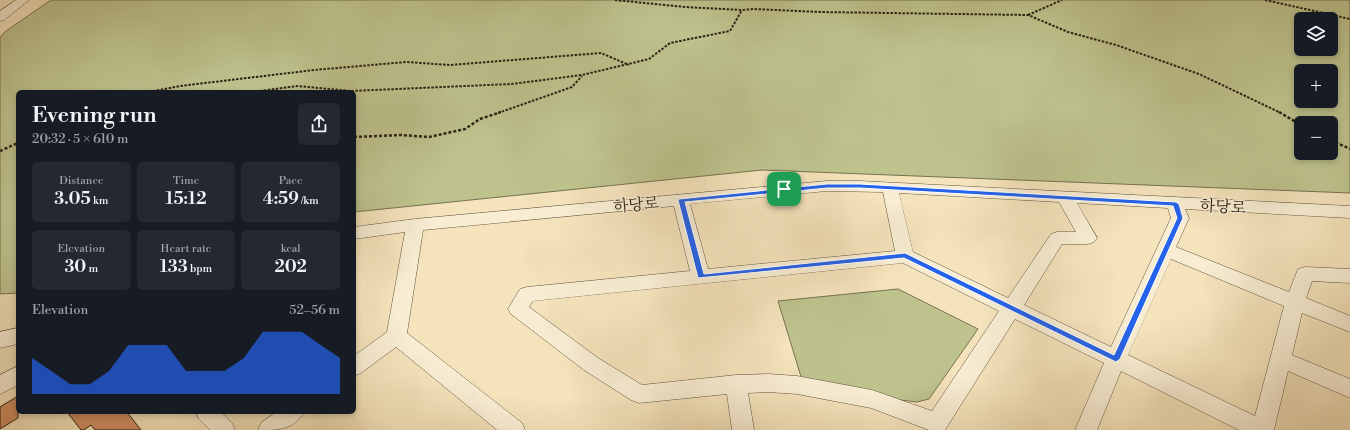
<!DOCTYPE html>
<meta charset="utf-8">
<style>
body{margin:0;font-family:"Libre Bodoni","Noto Serif KR",serif;background:#242831;color:#f1f3f6;height:100vh;display:flex;flex-direction:column;font-size:15px;white-space:nowrap}
*{box-sizing:border-box;margin:0}
p{font-size:13px;color:#9ea1a6}
.icon{flex:none;width:22px;height:22px;fill:none;stroke:currentColor;stroke-width:2;stroke-linecap:round;stroke-linejoin:round}
.map{position:relative;flex:1;overflow:hidden}
.side{position:absolute;left:16px;top:90px;width:340px;height:324px;display:flex;flex-direction:column;background:#171b24;border-radius:6px;box-shadow:0 2px 6px #0003}
.side>*{flex:none}
.fabs{position:absolute;left:1294px;top:12px;display:grid;gap:8px}
.fabs a{display:grid;place-items:center;width:44px;height:44px;border-radius:6px;background:#171b24;box-shadow:0 2px 6px #0003;font-size:20px}
.pin{position:absolute;display:grid;place-items:center;width:34px;height:34px;color:#fff;margin:-17px;border-radius:8px;box-shadow:0 2px 6px #0006}
.round{display:grid;place-items:center;flex:none;width:42px;height:42px;border-radius:6px;background:#242831}
.overview{display:flex;align-items:center;justify-content:space-between;height:68px;padding:0 16px}
h1{font-size:22px;font-weight:600;line-height:30px}
.figures{display:grid;grid-template-columns:repeat(3,1fr);gap:6px;height:68px;padding:4px 16px}
.figures div{display:grid;align-content:center;border-radius:6px;background:#242831;text-align:center}
.figures b{font-size:17px;font-weight:600}
.figures small{font-size:11px;font-weight:400}
.figures p{font-size:11px}
.chart{height:112px;padding:8px 16px}
.chart p{display:flex;justify-content:space-between}
.chart svg{width:100%;height:72px;margin-top:4px;fill:#2563eb;opacity:.7}
.map>svg:first-child{display:block}
</style>
<div class="map">
<svg width="1350" height="430" viewBox="0 0 1350 430">
<rect width="100%" height="100%" fill="#f4e3bb"/>
<filter id="stains"><feTurbulence type="fractalNoise" baseFrequency=".005" numOctaves="4"/><feColorMatrix values="0 0 0 0 .2 0 0 0 0 .09 0 0 0 0 .02 0 0 0 .5 -.17"/></filter>
<radialGradient id="worn" r=".72"><stop offset=".6" stop-color="#630" stop-opacity="0"/><stop offset="1" stop-color="#630" stop-opacity=".3"/></radialGradient>
<g fill="#bec38e" stroke="#767251" fill-rule="evenodd">
<path d="M 51,0 L 1350,0 L 1350,193 L 762,170 L 354,212 L 354,92 L 18,92 L 18,293 L 0,294 L 0,37 L 6,31 ZM 1301,19 L 1331,19 L 1331,49 L 1301,49 ZM 1301,71 L 1331,71 L 1331,101 L 1301,101 ZM 1301,123 L 1331,123 L 1331,153 L 1301,153 Z"/>
<path d="M 898,289 L 978,329 L 929,399 L 917,402 L 900,400 L 802,380 L 778,301 Z"/>
</g>
<g fill="#ce8d63" stroke="#2d2114">
<path d="M 18,396 L 18,418 L 0,429 L 0,407 Z"/>
<path d="M 67,412 L 127,412 L 141,430 L 95,430 L 91,425 L 84,430 L 81,430 Z"/>
</g>
<g fill="none" stroke-linecap="round" stroke-linejoin="round">
<g stroke="#5f523e" stroke-width="1">
<g id="minor">
<path d="M 16,0 L 29,0 L 4,20 L 0,21 L 0,11 Z"/>
<path d="M 827,181 L 860,181 L 1350,206 L 1350,218 L 1185,209 L 1189,218 L 1176,247 L 1289,292 L 1298,269 L 1305,267 L 1350,269 L 1350,283 L 1312,281 L 1306,298 L 1350,316 L 1350,332 L 1302,313 L 1292,355 L 1350,379 L 1350,398 L 1288,371 L 1274,430 L 1239,430 L 1121,371 L 1097,430 L 1075,430 L 1104,363 L 1015,319 L 945,430 L 929,430 L 871,408 L 797,394 L 768,392 L 748,393 L 754,430 L 732,430 L 727,394 L 639,403 L 631,400 L 584,370 L 511,314 L 508,309 L 520,289 L 527,287 L 690,271 L 674,206 L 423,230 L 407,333 L 522,423 L 525,430 L 497,430 L 396,347 L 361,373 L 354,376 L 354,356 L 387,332 L 405,232 L 354,239 L 354,227 L 415,219 ZM 827,191 L 883,192 L 895,251 L 708,269 L 690,204 ZM 899,193 L 1059,202 L 1076,232 L 1057,232 L 1051,234 L 1008,298 L 913,252 ZM 1077,203 L 1168,208 L 1171,218 L 1111,347 L 1024,305 L 1062,244 L 1088,244 L 1094,242 L 1097,238 ZM 1171,259 L 1284,306 L 1255,416 L 1128,355 ZM 903,263 L 999,311 L 932,411 L 872,390 L 797,376 L 768,374 L 736,375 L 642,385 L 598,358 L 529,307 L 533,301 Z"/>
<path d="M 18,328 L 18,344 L 0,348 L 0,332 Z"/>
<path d="M 18,366 L 18,385 L 0,394 L 0,375 Z"/>
<path d="M 196,412 L 221,412 L 232,423 L 235,430 L 210,430 L 199,419 Z"/>
<path d="M 276,412 L 304,412 C 294,430 278,430 258,430 L 261,423 Z"/>
</g>
</g>
<g stroke="#2d2114" stroke-width="2" stroke-dasharray="2.5 1.5" stroke-linecap="butt">
<path d="M 615,0 L 685,7 L 742,10 L 754,9 L 820,12 L 1028,15 L 1068,32 L 1116,45 L 1199,74 L 1281,113"/>
<path d="M 1265,0 L 1350,19"/>
<path d="M 1028,15 L 1062,0"/>
<path d="M 149,92 L 180,86 L 314,70 L 406,62 L 450,65 L 601,53 L 629,65"/>
<path d="M 252,92 L 298,86 L 351,91 L 511,84 L 582,75 L 649,59 L 670,43 L 730,31 L 742,10"/>
<path d="M 498,113 L 572,87 L 582,76"/>
</g>
<g stroke="#2d2114" stroke-width="2.5" stroke-dasharray="3 2" stroke-linecap="butt">
<path d="M 1279,112 L 1301,125"/>
<path d="M 354,137 L 401,135 L 429,137 L 465,129 L 480,119 L 501,112"/>
<path d="M 1331,140 L 1350,149"/>
<path d="M 0,151 L 18,143"/>
</g>
<use href="#minor" fill="#f8edd3" fill-rule="evenodd"/>
</g>
<path fill="#2563eb" stroke="#fff" fill-rule="evenodd" d="M 827,184 L 860,184 L 1176,202 L 1179,204 L 1183,218 L 1120,359 L 1116,362 L 904,258 L 698,278 L 678,200 L 679,199 ZM 827,188 L 860,188 L 1173,206 L 1177,218 L 1114,355 L 905,253 L 704,274 L 685,202 Z"/>
<g text-anchor="middle" stroke-width="3" stroke-linejoin="round" paint-order="stroke">
<g font-size="16" fill="#2d2114" stroke="#f8edd3">
<text transform="translate(636 204) rotate(-5)" y="6">하당로</text>
<text transform="translate(1223 206) rotate(3)" y="6">하당로</text>
</g>
</g>
<rect width="100%" height="100%" filter="url(#stains)"/>
<rect width="100%" height="100%" fill="url(#worn)"/>
</svg>
<div class="fabs">
<a><svg class="icon" aria-label="layers" viewBox="0 0 24 24"><path d="M12 4l9 5-9 5-9-5zM3 14l9 5 9-5"/></svg></a>
<a>+</a>
<a>−</a>
</div>
<div class="pin" style="left:784px;top:189px;background:#1e9e55"><svg class="icon" aria-label="arrive" viewBox="0 0 24 24"><path d="M6 21V4h12l-3 4 3 4H6"/></svg></div>
<section class="side">
<div class="overview"><div><h1>Evening run</h1><p>20:32 · 5 × 610 m</p></div><a class="round"><svg class="icon" aria-label="share" viewBox="0 0 24 24"><path d="M12 15V3M7 8l5-5 5 5M5 13v7h14v-7"/></svg></a></div>
<div class="figures">
<div><p>Distance</p><b>3.05<small> km</small></b></div>
<div><p>Time</p><b>15:12</b></div>
<div><p>Pace</p><b>4:59<small> /km</small></b></div>
</div>
<div class="figures">
<div><p>Elevation</p><b>30<small> m</small></b></div>
<div><p>Heart rate</p><b>133<small> bpm</small></b></div>
<div><p>kcal</p><b>202</b></div>
</div>
<div class="chart"><p><span>Elevation</span>52–56 m</p>
<svg viewBox="0 0 160 44" preserveAspectRatio="none"><path d="M0 44V22L10 30L20 38L30 38L40 30L50 14L60 14L70 14L80 30L90 30L100 30L110 22L120 6L130 6L140 6L150 14L160 22V44z"/></svg>
</div>
</section>
</div>
